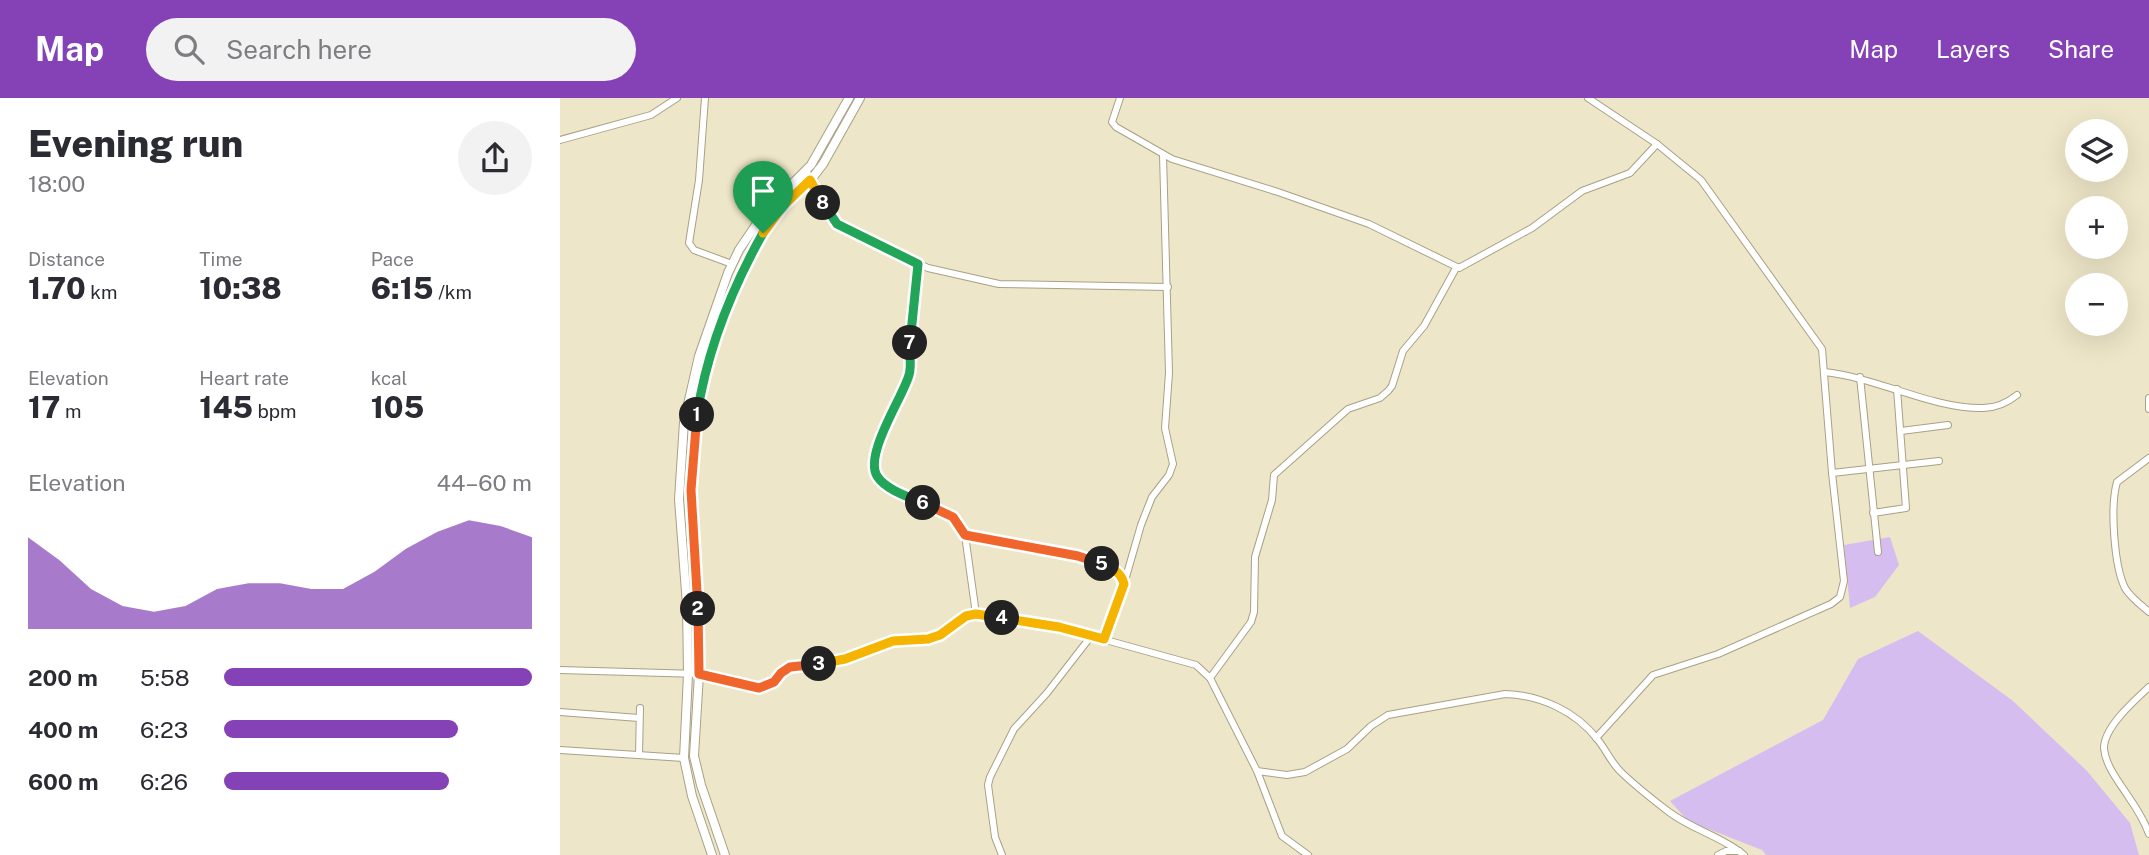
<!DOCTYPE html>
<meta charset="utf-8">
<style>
body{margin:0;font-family:"Public Sans",sans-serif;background:#f2f2f3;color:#2b2b33;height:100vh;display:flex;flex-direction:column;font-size:26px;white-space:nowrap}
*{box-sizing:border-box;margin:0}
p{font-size:23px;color:#7c7c81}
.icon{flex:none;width:38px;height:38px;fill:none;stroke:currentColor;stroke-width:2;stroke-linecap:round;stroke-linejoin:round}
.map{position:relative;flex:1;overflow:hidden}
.side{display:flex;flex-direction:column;background:#fff;width:560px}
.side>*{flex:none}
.fabs{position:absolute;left:1505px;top:21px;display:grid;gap:14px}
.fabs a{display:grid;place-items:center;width:63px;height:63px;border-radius:50%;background:#fff;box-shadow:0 7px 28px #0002;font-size:35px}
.pin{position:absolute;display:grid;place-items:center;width:60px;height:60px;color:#fff;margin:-72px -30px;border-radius:50% 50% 50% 0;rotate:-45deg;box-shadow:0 0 7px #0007}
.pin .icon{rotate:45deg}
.km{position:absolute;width:35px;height:35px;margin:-18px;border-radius:50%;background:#222;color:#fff;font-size:19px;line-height:35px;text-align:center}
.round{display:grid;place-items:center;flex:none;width:74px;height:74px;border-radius:37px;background:#f2f2f3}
.overview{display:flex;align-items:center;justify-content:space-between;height:119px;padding:0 28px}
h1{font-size:38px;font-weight:800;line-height:52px}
.figures{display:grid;grid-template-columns:repeat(3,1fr);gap:10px;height:119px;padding:7px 28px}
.figures div{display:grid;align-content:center}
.figures b{font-size:30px;font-weight:800}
.figures small{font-size:19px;font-weight:400}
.figures p{font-size:19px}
.chart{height:196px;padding:14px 28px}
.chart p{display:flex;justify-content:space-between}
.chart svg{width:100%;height:126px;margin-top:7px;fill:#8442b6;opacity:.7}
ul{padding:0 28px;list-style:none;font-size:23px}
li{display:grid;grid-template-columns:112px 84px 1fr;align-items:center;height:52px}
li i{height:18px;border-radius:9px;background:#8442b6}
header{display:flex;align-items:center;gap:42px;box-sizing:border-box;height:98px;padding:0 35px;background:#8442b6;color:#fff}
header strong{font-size:33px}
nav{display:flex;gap:38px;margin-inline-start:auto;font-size:24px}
.search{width:490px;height:63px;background:#f2f2f3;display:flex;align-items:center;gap:18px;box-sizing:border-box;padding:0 24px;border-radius:38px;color:#7c7c81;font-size:26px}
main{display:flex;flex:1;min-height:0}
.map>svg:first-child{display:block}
</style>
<header>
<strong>Map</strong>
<div class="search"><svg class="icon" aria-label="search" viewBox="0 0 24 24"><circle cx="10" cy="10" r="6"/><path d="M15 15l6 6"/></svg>Search here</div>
<nav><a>Map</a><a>Layers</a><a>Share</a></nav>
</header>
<main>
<section class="side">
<div class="overview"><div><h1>Evening run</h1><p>18:00</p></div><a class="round"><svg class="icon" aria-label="share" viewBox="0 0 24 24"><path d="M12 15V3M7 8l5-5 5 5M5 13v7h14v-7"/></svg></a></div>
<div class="figures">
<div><p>Distance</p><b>1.70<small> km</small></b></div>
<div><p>Time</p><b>10:38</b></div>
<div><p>Pace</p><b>6:15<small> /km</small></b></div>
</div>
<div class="figures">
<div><p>Elevation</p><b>17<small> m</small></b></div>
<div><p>Heart rate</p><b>145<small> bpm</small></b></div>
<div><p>kcal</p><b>105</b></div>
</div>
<div class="chart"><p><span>Elevation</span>44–60 m</p>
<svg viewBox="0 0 160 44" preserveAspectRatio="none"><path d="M0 44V12L10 20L20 30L30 36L40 38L50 36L60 30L70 28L80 28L90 30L100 30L110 24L120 16L130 10L140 6L150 8L160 12V44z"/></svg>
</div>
<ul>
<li><b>200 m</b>5:58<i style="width:100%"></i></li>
<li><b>400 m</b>6:23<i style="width:76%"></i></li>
<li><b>600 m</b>6:26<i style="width:73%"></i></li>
</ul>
</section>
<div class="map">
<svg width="1589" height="757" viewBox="0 0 1589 757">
<rect width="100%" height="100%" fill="#eee6c8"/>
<g fill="#d6bdf0">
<path d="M 1330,439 L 1339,467 L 1315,499 L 1290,510 L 1284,447 Z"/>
<path d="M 1358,533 L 1453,603 L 1527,673 L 1570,725 L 1579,757 L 1206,757 L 1202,752 L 1128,723 L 1110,703 L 1263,622 L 1298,561 Z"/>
</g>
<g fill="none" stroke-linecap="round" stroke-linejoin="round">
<g stroke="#a9a185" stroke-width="8">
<g id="minor">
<path d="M 145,0 L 139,82 L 129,145 L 134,152 L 172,166"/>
<path d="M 560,0 L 552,24 L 556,29 L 612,61 L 718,94 L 809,126 L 899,170 L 972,130 L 1022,93 L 1070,75 L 1097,46"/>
<path d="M 1028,0 L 1097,46 L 1141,82 L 1262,251 L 1272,375 L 1284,483 L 1280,499 L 1271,506 L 1158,556 L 1093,577 L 1036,640"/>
<path d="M 0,42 L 91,17 L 117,0"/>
<path d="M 246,72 L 269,116 L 277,126 L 368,170 L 439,186 L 608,189"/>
<path d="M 358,166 C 355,189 352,213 350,236 C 349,249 352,266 348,279 C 341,300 302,358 318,379 C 339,407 388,402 405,437 L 416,516"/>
<path d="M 1264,274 C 1316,279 1372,311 1423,310 C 1436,310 1447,305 1457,297"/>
<path d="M 1300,279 L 1318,454"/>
<path d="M 1589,300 L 1589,311"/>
<path d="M 1341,333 L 1388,327"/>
<path d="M 1589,360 L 1557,384 C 1550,408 1554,468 1565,490 C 1570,499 1581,507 1589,514"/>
<path d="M 1272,375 L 1379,363"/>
<path d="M 1313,415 L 1346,410 L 1337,291"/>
<path d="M 405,437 C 434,443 556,457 563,484"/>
<path d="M 544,541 L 564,486 L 581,427 L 592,399 L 609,377 L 613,366 L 605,330 L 609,275 L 603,57"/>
<path d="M 0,572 L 139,576 L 199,590 L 214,584 L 221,575 L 230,569 L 284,561 L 333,543 L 368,541 L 381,537 L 406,518 L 416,516 L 499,529 L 636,567 L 650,580 L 697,673 L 727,677 L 745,674 L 787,651 L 811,628 L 828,617 L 945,596 C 980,597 1016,613 1038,642 C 1046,652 1051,664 1060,673 C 1075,688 1092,701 1109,714 C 1133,732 1161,738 1184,757"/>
<path d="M 650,580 L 691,524 L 694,514 L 695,459 L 712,402 L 714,377 L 788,311 L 820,300 L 828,293 L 832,288 L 843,253 L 864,228 L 896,170"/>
<path d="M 1589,589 C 1575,602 1544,629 1544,650 C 1545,667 1559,684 1568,698 C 1577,711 1584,722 1589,736"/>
<path d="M 0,614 L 79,620"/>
<path d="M 0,652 L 124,660"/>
<path d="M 79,657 L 80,610"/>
<path d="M 697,673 L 722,738 L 748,757"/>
<path d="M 442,757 L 435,739 L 428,687 L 430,679 L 454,631 L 487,595 L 532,537"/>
<path d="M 1158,757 L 1166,753 L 1179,753"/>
</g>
</g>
<g stroke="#a9a185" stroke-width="10">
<g id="tertiary">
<path d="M 152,757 L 132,698 L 124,660 L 128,576 L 127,507 L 119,401 L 124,324 L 139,258 L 168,175 L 179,152 L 206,112 L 251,67 L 289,0"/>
<path d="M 165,757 L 141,687 L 134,658 L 139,576 L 138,506 L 131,392 L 132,353 L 138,313 L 153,248 L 163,219 L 188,162 L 211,122 L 250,83 L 263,66 L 300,0"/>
</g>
</g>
<use href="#minor" stroke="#fff" stroke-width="6"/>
<use href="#tertiary" stroke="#fff" stroke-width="8"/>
</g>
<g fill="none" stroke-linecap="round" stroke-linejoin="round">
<g stroke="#fff" stroke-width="14">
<path id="split-1" d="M 137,317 C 147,252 171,192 203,135"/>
</g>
<g stroke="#fff" stroke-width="14">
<path id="split-2" d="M 137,317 L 131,392 L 138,511"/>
</g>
<g stroke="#fff" stroke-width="14">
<path id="split-3" d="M 138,511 L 139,576 L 199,590 L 214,584 L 221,575 L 230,569 L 259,566"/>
</g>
<g stroke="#fff" stroke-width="14">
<path id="split-4" d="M 259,566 L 285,561 L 333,543 L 368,541 L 380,537 L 406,518 L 416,516 L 442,520"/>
</g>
<g stroke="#fff" stroke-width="14">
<path id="split-5" d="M 442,520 L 499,529 L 544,541 L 564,486 C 561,474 553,471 542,466"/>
</g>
<g stroke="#fff" stroke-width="14">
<path id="split-6" d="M 363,405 L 393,419 L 405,437 L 518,458 L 542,466"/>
</g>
<g stroke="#fff" stroke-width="14">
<path id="split-7" d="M 350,245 C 349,255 352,267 349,277 C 343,299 304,356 317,378 C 326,392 349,399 363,405"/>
</g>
<g stroke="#fff" stroke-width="14">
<path id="split-8" d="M 263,105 L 277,126 L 358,166 L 350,245"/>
</g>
<g stroke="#fff" stroke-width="14">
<path id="split-9" d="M 203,135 L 222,109 L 250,82 L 263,105"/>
</g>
<use href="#split-1" stroke="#22a559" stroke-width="9"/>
<use href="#split-2" stroke="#f0652b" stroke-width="9"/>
<use href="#split-3" stroke="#f0652b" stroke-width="9"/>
<use href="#split-4" stroke="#f5b400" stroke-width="9"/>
<use href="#split-5" stroke="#f5b400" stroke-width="9"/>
<use href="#split-6" stroke="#f0652b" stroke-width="9"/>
<use href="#split-7" stroke="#22a559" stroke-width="9"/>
<use href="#split-8" stroke="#22a559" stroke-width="9"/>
<use href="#split-9" stroke="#f5b400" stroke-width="9"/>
</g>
</svg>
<div class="fabs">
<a><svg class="icon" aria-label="layers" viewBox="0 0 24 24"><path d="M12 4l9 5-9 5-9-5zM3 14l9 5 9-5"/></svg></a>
<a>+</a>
<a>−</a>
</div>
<div class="pin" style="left:203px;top:135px;background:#1e9e55"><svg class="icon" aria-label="arrive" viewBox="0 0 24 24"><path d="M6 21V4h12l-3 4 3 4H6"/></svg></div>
<b class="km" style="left:137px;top:317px">1</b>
<b class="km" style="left:138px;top:511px">2</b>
<b class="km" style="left:259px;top:566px">3</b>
<b class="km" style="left:442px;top:520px">4</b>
<b class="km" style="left:542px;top:466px">5</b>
<b class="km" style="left:363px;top:405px">6</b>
<b class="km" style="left:350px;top:245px">7</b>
<b class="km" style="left:263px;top:105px">8</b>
</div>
</main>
